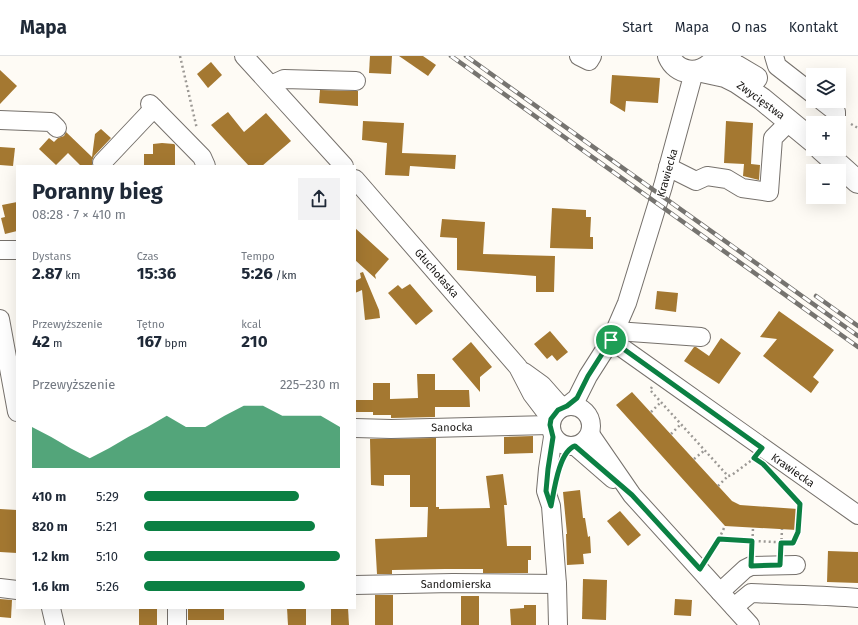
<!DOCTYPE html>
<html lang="pl">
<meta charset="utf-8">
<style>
body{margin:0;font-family:"Fira Sans",sans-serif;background:#f2f2f3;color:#1f2937;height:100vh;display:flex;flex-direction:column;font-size:15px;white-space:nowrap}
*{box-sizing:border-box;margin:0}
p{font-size:13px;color:#747a83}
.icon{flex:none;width:22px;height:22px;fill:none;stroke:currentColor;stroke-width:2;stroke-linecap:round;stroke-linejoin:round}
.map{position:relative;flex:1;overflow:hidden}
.side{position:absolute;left:16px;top:109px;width:340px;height:444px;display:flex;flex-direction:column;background:#fff;border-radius:0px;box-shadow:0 4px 16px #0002}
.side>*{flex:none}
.buttons{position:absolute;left:806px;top:12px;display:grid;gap:8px}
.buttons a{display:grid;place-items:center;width:40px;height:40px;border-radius:0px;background:#fff;box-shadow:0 4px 16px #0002;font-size:20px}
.pin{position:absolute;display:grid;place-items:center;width:34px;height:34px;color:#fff;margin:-17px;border:2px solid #fff;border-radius:50%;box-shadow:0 1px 4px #0007}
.round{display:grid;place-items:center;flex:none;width:42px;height:42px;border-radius:0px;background:#f2f2f3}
.headline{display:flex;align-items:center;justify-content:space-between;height:68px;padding:0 16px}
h1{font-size:22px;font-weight:700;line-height:30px}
.stats{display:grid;grid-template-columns:repeat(3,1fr);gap:6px;height:68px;padding:4px 16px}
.stats div{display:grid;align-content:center}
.stats b{font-size:17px;font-weight:700}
.stats small{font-size:11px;font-weight:400}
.stats p{font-size:11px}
.chart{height:112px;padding:8px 16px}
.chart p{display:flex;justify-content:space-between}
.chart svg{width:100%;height:72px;margin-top:4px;fill:#0b8043;opacity:.7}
ul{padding:0 16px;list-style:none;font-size:13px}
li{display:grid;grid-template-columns:64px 48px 1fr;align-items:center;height:30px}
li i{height:10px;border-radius:5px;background:#0b8043}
header{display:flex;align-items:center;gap:24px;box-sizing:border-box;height:56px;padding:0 20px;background:#fff;border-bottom:1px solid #e0e1e3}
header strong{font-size:19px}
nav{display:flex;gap:22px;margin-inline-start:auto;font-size:14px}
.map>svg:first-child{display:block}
</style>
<header>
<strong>Mapa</strong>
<nav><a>Start</a><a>Mapa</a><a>O nas</a><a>Kontakt</a></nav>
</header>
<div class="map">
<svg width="858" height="569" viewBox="0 0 858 569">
<rect width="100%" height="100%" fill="#fefbf5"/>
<g fill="#a47831">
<path d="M 370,0 L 392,0 L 391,18 L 369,17 Z"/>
<path d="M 399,0 L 423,0 L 436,9 L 428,20 Z"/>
<path d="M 211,6 L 222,19 L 208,32 L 197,18 Z"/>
<path d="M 0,14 L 17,30 L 0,48 Z"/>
<path d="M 612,19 L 660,22 L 658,47 L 626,45 L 625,56 L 610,47 Z"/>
<path d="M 320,34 L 358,35 L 358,50 L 319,47 Z"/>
<path d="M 228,56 L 244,76 L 266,57 L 291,85 L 262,110 L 249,110 L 211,69 Z"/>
<path d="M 363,65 L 404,67 L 402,97 L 456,99 L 455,113 L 410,110 L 409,120 L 385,119 L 387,87 L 362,84 Z"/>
<path d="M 726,65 L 753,67 L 751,108 L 760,109 L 759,124 L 743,120 L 744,108 L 724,107 Z"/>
<path d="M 101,73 L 111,82 L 94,100 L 92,105 L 92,110 L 81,110 L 68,97 L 56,109 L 39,93 L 49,82 L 54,86 L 58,82 L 64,80 L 66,76 L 92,101 L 95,78 Z"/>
<path d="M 162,87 L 174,88 L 175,89 L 175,110 L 144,110 L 144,98 L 153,98 L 153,88 Z"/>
<path d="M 0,91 L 15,92 L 13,110 L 0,109 Z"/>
<path d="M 17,146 L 17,175 L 5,178 L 1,162 L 5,161 L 2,149 Z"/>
<path d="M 552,152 L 586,154 L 586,161 L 591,161 L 590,181 L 593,181 L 593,193 L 550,192 Z"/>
<path d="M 442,163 L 485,166 L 483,198 L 555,200 L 554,236 L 536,236 L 536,220 L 457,214 L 457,182 L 440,181 Z"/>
<path d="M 355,172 L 389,203 L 375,219 L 376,223 L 355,204 Z"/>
<path d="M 363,216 L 379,254 L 380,262 L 365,264 L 362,234 L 355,237 L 355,225 L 361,222 L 360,217 Z"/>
<path d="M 410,228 L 433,255 L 416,269 L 388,237 L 398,229 L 402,233 Z"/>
<path d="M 657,235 L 678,237 L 676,256 L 655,253 Z"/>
<path d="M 779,255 L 834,294 L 813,321 L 819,326 L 811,337 L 763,300 L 777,283 L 760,281 Z"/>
<path d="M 550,275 L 568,296 L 557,305 L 552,299 L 547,303 L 534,288 Z"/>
<path d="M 721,282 L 741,297 L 719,328 L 684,305 L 694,291 L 696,291 L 709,300 Z"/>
<path d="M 471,286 L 492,311 L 480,321 L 480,336 L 452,303 Z"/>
<path d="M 417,318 L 435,318 L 435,334 L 469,334 L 470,351 L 435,351 L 435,361 L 391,362 L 391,359 L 373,359 L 373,356 L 355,356 L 355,344 L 373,344 L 373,327 L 390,327 L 390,343 L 418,342 Z"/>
<path d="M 632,336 L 732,445 L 740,449 L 798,453 L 797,474 L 725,470 L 616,349 Z"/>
<path d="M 533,380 L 533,397 L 504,398 L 504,381 Z"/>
<path d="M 436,382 L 436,451 L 431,451 L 439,451 L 439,453 L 490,452 L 486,420 L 503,418 L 507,449 L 504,449 L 507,490 L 531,490 L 531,504 L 528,504 L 528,517 L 483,517 L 483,513 L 445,513 L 392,514 L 392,518 L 377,518 L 375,483 L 427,481 L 428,451 L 410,451 L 410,419 L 384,419 L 384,430 L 371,429 L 370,383 Z"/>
<path d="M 580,434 L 583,462 L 585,462 L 588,481 L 590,480 L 591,497 L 583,498 L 584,508 L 567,509 L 566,478 L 567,478 L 563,436 Z"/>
<path d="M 0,453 L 17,454 L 17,497 L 0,496 Z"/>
<path d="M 620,455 L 641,479 L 628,490 L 607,465 Z"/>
<path d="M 828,495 L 858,496 L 858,527 L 827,526 Z"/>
<path d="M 583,523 L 607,524 L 606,564 L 582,563 Z"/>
<rect x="375" y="539" width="18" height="30"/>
<rect x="461" y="540" width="18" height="29"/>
<path d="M 0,543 L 12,544 L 11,562 L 0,561 Z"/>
<path d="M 675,543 L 692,544 L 691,560 L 674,559 Z"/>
<path d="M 524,549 L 536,549 L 536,569 L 511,569 L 510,553 L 524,552 Z"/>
<rect x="139" y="552" width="18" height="17"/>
<rect x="188" y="552" width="36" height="12"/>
<path d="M 287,552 L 306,552 L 306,569 L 288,569 Z"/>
<path d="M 331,552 L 348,552 L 349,569 L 331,569 Z"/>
</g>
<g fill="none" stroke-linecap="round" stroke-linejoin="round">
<g stroke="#76716c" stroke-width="20">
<g id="minor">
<path d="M 244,0 L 344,110"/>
<path d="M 579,0 L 589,5 L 592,0"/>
<path d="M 774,0 L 777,10 L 813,38"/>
<path d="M 271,29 L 284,23 L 356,25"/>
<path d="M 822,45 L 836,56 L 836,63 L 833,67"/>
<path d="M 150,48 L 202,101 L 206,110"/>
<path d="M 0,64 L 51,66 L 57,72"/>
<path d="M 102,107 L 154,52"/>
<path d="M 668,111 L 696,125 L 707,120 L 727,123 L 742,132 L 769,136 L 773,82 L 790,65"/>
<path d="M 355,123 L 518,311 L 532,338 L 551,363"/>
<path d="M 0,194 L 17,194"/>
<path d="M 0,263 L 17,356"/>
<path d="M 616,275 L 701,281"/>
<path d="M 611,284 L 858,459"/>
<path d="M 524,316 L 542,329 L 557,346 L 563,351"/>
<circle cx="571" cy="370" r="20"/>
<path d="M 567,350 L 577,342 L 588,320 L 611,284 L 627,247 L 663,130 L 694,16"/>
<path d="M 355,372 L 391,373 L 550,369"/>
<path d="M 590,378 L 632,439 L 750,569"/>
<path d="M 553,381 L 548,413 L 546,435 L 551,450 L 557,528 L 558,569"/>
<path d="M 575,390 L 613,423"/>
<path d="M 355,529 L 453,527 L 557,528"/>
<path d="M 0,532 L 17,534"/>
<path d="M 720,536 L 745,513 L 751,510 L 796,509"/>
<path d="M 734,551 L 751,537 C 787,539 822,539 858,542"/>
<path d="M 51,552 L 55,569"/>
<path d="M 177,552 L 177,569"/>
</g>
</g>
<g stroke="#76716c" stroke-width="24">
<g id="major">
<path d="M 669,0 C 677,19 699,20 712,7"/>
<path d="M 725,0 L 734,9 L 756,22"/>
<path d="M 702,15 L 725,20 L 737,26 L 762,43 L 813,85"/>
<path d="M 821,93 L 858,126"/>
</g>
</g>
<g stroke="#9c9995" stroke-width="2.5" stroke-dasharray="2 3" stroke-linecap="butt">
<path d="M 180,0 L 197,73"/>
<path d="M 851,68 L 858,72"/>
<path d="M 652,331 L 650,334 L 728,420 L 732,419 L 752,404"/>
<path d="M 651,356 L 661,346"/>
<path d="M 671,378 L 681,368"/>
<path d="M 694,403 L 705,394"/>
<path d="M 718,430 L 728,420"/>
<path d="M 719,483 L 724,472"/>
<path d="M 781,494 L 782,473"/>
<path d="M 752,495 L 753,472"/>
<path d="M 708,500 L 719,483 L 793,487 L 798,476 L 800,449 L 775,421"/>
</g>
<use href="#minor" stroke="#fff" stroke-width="18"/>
<use href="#major" stroke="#fff" stroke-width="22"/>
<g stroke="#767470" stroke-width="4.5">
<g id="rail">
<path d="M 451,0 L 858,291"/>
<path d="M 466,0 L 858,280"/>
<path d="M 816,240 L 858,270"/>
</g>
</g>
<use href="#rail" stroke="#fff" stroke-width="3" stroke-dasharray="9" stroke-linecap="butt"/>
</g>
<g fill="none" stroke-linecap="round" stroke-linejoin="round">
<g stroke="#fff" stroke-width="8">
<path id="route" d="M 611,284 L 762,392 L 754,402 L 763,408 L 800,448 L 798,476 L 793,487 L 781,487 L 780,509 L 751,510 L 752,485 L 719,483 L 700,513 L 632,439 L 575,390 C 559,395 554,435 551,450 L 546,435 L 548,413 L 553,381 L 550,369 L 551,363 L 558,354 L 567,350 L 577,342 L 588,320 Z"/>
</g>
<use href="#route" stroke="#0b8043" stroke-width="5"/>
</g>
<g text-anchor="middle" stroke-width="3" stroke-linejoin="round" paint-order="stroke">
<g font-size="11" fill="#191715" stroke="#fff">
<text transform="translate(761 44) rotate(36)" y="4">Zwycięstwa</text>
<text transform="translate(667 117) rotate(-74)" y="4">Krawiecka</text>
<text transform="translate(437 217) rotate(49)" y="4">Głuchołaska</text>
<text transform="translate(452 371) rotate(-1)" y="4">Sanocka</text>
<text transform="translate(793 414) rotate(35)" y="4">Krawiecka</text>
<text x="456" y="532">Sandomierska</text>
</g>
</g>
</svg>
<div class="buttons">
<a><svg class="icon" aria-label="layers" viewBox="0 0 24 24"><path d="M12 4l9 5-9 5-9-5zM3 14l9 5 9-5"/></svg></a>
<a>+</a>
<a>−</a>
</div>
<div class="pin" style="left:611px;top:284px;background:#1e9e55"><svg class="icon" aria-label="arrive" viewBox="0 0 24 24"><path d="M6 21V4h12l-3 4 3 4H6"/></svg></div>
<section class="side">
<div class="headline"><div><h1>Poranny bieg</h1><p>08:28 · 7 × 410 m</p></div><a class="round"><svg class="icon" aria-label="share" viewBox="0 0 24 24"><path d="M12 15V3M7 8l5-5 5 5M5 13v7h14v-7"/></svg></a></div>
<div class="stats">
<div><p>Dystans</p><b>2.87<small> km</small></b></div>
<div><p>Czas</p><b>15:36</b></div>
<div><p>Tempo</p><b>5:26<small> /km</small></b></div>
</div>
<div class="stats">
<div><p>Przewyższenie</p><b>42<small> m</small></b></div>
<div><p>Tętno</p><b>167<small> bpm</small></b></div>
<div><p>kcal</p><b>210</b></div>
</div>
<div class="chart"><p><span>Przewyższenie</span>225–230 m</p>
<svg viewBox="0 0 160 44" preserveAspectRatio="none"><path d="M0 44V19L10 25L20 32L30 38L40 32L50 25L60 19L70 12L80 19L90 19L100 12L110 6L120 6L130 12L140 12L150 12L160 19V44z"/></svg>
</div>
<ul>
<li><b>410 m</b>5:29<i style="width:79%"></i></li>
<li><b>820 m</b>5:21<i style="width:87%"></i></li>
<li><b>1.2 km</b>5:10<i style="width:100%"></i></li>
<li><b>1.6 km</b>5:26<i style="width:82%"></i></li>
</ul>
</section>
</div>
